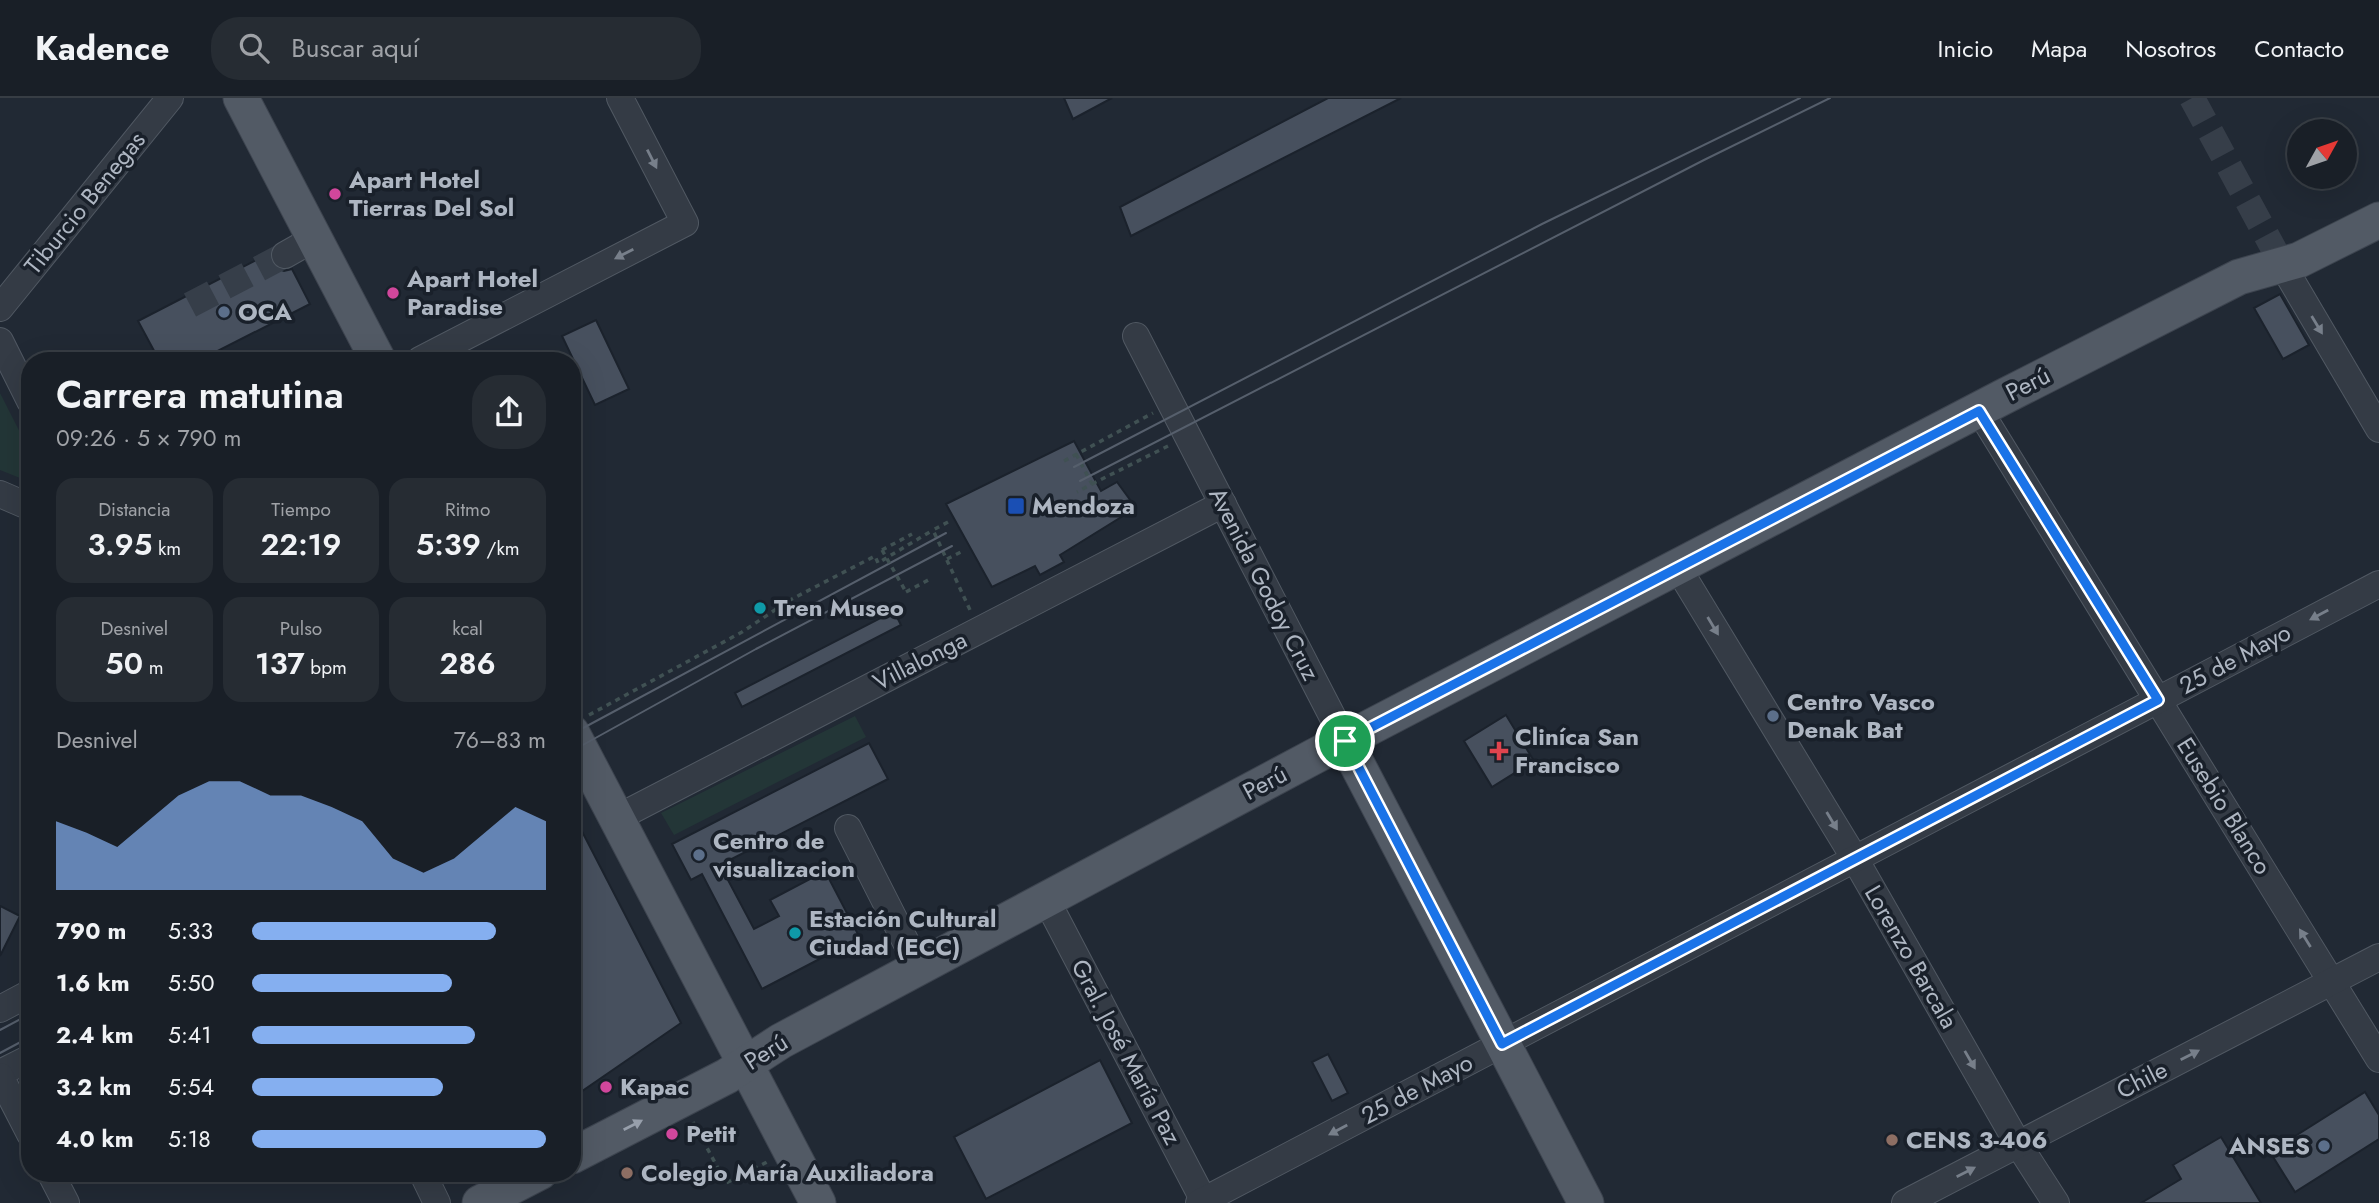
<!DOCTYPE html>
<html lang="es">
<meta charset="utf-8">
<style>
body{margin:0;font-family:Jost,sans-serif;background:#262c33;color:#f1f3f6;height:100vh;display:flex;flex-direction:column;font-size:26px;white-space:nowrap}
*{box-sizing:border-box;margin:0}
p{font-size:23px;color:#9fa2a7}
.icon{flex:none;width:38px;height:38px;fill:none;stroke:currentColor;stroke-width:2;stroke-linecap:round;stroke-linejoin:round}
.map{position:relative;flex:1;overflow:hidden}
.panel{position:absolute;left:21px;top:254px;width:560px;height:830px;display:flex;flex-direction:column;background:#191f27;border-radius:28px;box-shadow:0 7px 28px #0002,0 0 0 2px #373d44}
.panel>*{flex:none}
.needle{width:46px;rotate:50deg}
.tools{position:absolute;left:2287px;top:21px;display:grid;gap:14px}
.tools a{display:grid;place-items:center;width:70px;height:70px;border-radius:50%;background:#191f27;box-shadow:0 7px 28px #0002,0 0 0 2px #373d44;font-size:35px}
.pin{position:absolute;display:grid;place-items:center;width:60px;height:60px;color:#fff;margin:-30px;border:4px solid #fff;border-radius:50%;box-shadow:0 2px 7px #0007}
.round{display:grid;place-items:center;flex:none;width:74px;height:74px;border-radius:28px;background:#262c33}
.headline{display:flex;align-items:center;justify-content:space-between;height:119px;padding:0 35px}
h1{font-size:38px;font-weight:600;line-height:52px}
.metrics{display:grid;grid-template-columns:repeat(3,1fr);gap:10px;height:119px;padding:7px 35px}
.metrics div{display:grid;align-content:center;border-radius:18px;background:#262c33;text-align:center}
.metrics b{font-size:30px;font-weight:600}
.metrics small{font-size:19px;font-weight:400}
.metrics p{font-size:19px}
.chart{height:196px;padding:14px 35px}
.chart p{display:flex;justify-content:space-between}
.chart svg{width:100%;height:126px;margin-top:7px;fill:#85aff0;opacity:.7}
ul{padding:0 35px;list-style:none;font-size:23px}
li{display:grid;grid-template-columns:112px 84px 1fr;align-items:center;height:52px}
li i{height:18px;border-radius:9px;background:#85aff0}
header{display:flex;align-items:center;gap:42px;box-sizing:border-box;height:98px;padding:0 35px;background:#191f27;border-bottom:2px solid #373d44}
header strong{font-size:33px}
nav{display:flex;gap:38px;margin-inline-start:auto;font-size:24px}
.search{width:490px;height:63px;background:#262c33;display:flex;align-items:center;gap:18px;box-sizing:border-box;padding:0 24px;border-radius:28px;color:#9fa2a7;font-size:26px}
.map>svg:first-child{display:block}
</style>
<header>
<strong>Kadence</strong>
<div class="search"><svg class="icon" aria-label="search" viewBox="0 0 24 24"><circle cx="10" cy="10" r="6"/><path d="M15 15l6 6"/></svg>Buscar aquí</div>
<nav><a>Inicio</a><a>Mapa</a><a>Nosotros</a><a>Contacto</a></nav>
</header>
<div class="map">
<svg width="2379" height="1105" viewBox="0 0 2379 1105">
<rect width="100%" height="100%" fill="#212934"/>
<g fill="#233637">
<path d="M 0,295 L 30,354 L 30,384 L 0,372 Z"/>
<path d="M 855,618 L 866,639 L 674,737 L 661,715 Z"/>
</g>
<g fill="#47505e" stroke="#1b222c" stroke-width="2">
<path d="M 1064,0 L 1112,0 L 1073,21 Z"/>
<path d="M 1328,0 L 1401,0 L 1131,138 L 1120,109 Z"/>
<path d="M 270,155 L 271,164 L 276,170 L 284,173 L 292,171 L 310,206 L 200,262 L 159,262 L 138,223 Z"/>
<path d="M 2280,196 L 2309,247 L 2283,261 L 2254,210 Z"/>
<path d="M 596,222 L 629,291 L 595,307 L 562,238 Z"/>
<path d="M 1074,343 L 1101,393 L 1117,384 L 1136,410 L 1060,457 L 1064,464 L 1040,477 L 1035,468 L 992,489 L 946,406 Z"/>
<path d="M 894,513 L 901,527 L 742,609 L 735,595 Z"/>
<path d="M 1506,617 L 1534,663 L 1492,689 L 1464,643 Z"/>
<path d="M 869,645 L 888,681 L 720,767 L 754,831 L 779,818 L 770,802 L 825,773 L 860,840 L 762,891 L 702,776 L 691,782 L 672,746 Z"/>
<path d="M 572,714 L 681,925 L 572,1000 Z"/>
<path d="M 0,808 L 20,818 L 0,858 Z"/>
<path d="M 1328,956 L 1348,995 L 1332,1003 L 1312,964 Z"/>
<path d="M 1100,962 L 1132,1025 L 986,1101 L 954,1039 Z"/>
<path d="M 2365,994 L 2379,1017 L 2379,1041 L 2295,1094 L 2270,1054 Z"/>
<path d="M 2221,1039 L 2261,1105 L 2141,1105 L 2181,1081 L 2173,1067 Z"/>
</g>
<g fill="none" stroke-linecap="round" stroke-linejoin="round">
<g stroke="#363e49" stroke-width="26" stroke-dasharray="26 13" stroke-linecap="butt">
<path d="M 2192,0 L 2283,168"/>
<path d="M 190,207 L 285,157"/>
</g>
<g stroke="#515963" stroke-width="28">
<g id="minor">
<path d="M 285,157 L 315,140"/>
<path d="M 2283,168 L 2379,331"/>
<path d="M 0,210 L 170,0"/>
<path d="M 1136,238 L 1345,643"/>
<path d="M 0,243 L 30,303"/>
<path d="M 420,262 L 685,125 L 620,0"/>
<path d="M 1979,312 L 2379,961"/>
<path d="M 0,396 L 30,409"/>
<path d="M 1678,470 L 1855,761 L 2018,1046 L 2056,1105"/>
<path d="M 617,720 L 1223,406"/>
<path d="M 848,730 L 919,870"/>
<path d="M 1047,803 L 1205,1105"/>
<path d="M 0,911 L 30,895"/>
<path d="M 0,975 L 30,960"/>
<path d="M 0,978 L 30,1036"/>
<path d="M 50,1074 L 66,1105"/>
<path d="M 422,1074 L 437,1105"/>
<path d="M 1199,1105 L 2379,486"/>
<path d="M 1905,1105 L 2379,859"/>
</g>
</g>
<g stroke="#3d444f" stroke-width="37">
<g id="major">
<path d="M 241,0 L 378,262"/>
<path d="M 572,635 L 818,1105"/>
<path d="M 1345,643 L 1586,1105"/>
<path d="M 572,1058 L 727,978 L 781,943 L 1315,658 L 2003,299 L 2239,179 L 2299,162 L 2379,122"/>
<path d="M 480,1105 L 540,1074"/>
</g>
</g>
<g stroke="#405153" stroke-width="3.5" stroke-dasharray="5 5" stroke-linecap="butt">
<path d="M 1076,356 L 1092,386 L 1077,394"/>
<path d="M 1064,363 L 1153,315"/>
<path d="M 1092,386 L 1168,348"/>
<path d="M 948,424 L 933,432 L 970,512"/>
<path d="M 882,452 L 912,436"/>
<path d="M 947,461 L 961,454"/>
<path d="M 906,494 L 932,480"/>
<path d="M 589,617 L 742,534 L 790,502 L 875,458 L 878,465 L 933,432"/>
<path d="M 572,709 L 577,698"/>
<path d="M 693,1024 L 726,1085 L 767,1064"/>
</g>
<use href="#minor" stroke="#343b45" stroke-width="26"/>
<use href="#major" stroke="#525a65" stroke-width="35"/>
<g stroke="#565f6c" stroke-width="2">
<path d="M 1074,369 L 1542,126 L 1800,0"/>
<path d="M 1080,383 L 1704,62 L 1830,0"/>
<path d="M 572,636 L 946,435"/>
<path d="M 572,653 L 756,551 L 952,448"/>
<path d="M 0,932 L 30,916"/>
<path d="M 0,955 L 30,939"/>
</g>
<path stroke="#405153" stroke-width="3.5" stroke-dasharray="5 5" stroke-linecap="butt" d="M 882,452 L 906,494"/>
</g>
<defs><path id="oneway-solid" d="M-6-.8H1V-3.2L6.5 0L1 3.2V.8H-6Z" transform="scale(1.75)"/></defs>
<g fill="#777f8a">
<use href="#oneway-solid" transform="translate(652 61) rotate(63)"/>
<use href="#oneway-solid" transform="translate(624 156) rotate(153)"/>
<use href="#oneway-solid" transform="translate(2317 227) rotate(59)"/>
<use href="#oneway-solid" transform="translate(2319 517) rotate(152)"/>
<use href="#oneway-solid" transform="translate(1713 528) rotate(59)"/>
<use href="#oneway-solid" transform="translate(1832 723) rotate(59)"/>
<use href="#oneway-solid" transform="translate(2305 840) rotate(-122)"/>
<use href="#oneway-solid" transform="translate(2190 957) rotate(-27)"/>
<use href="#oneway-solid" transform="translate(1970 962) rotate(60)"/>
<use href="#oneway-solid" transform="translate(1338 1032) rotate(152)"/>
<use href="#oneway-solid" transform="translate(1966 1074) rotate(-27)"/>
</g>
<use fill="#979fab" href="#oneway-solid" transform="translate(633 1027) rotate(-27)"/>
<g fill="none" stroke-linecap="round" stroke-linejoin="round">
<g stroke="#fff" stroke-width="14">
<path id="route" d="M 1979,313 L 2158,602 L 1502,946 L 1345,643 Z"/>
</g>
<use href="#route" stroke="#1a73e8" stroke-width="9"/>
</g>
<g fill="#d1479c" stroke="#19202a" stroke-width="2.5">
<circle cx="335" cy="96" r="7"/>
<circle cx="393" cy="195" r="7"/>
<circle cx="606" cy="989" r="7"/>
<circle cx="672" cy="1036" r="7"/>
</g>
<g fill="#5c6f8a" stroke="#19202a" stroke-width="2.5">
<circle cx="224" cy="214" r="7"/>
<circle cx="1773" cy="618" r="7"/>
<circle cx="699" cy="757" r="7"/>
<circle cx="2324" cy="1048" r="7"/>
</g>
<rect fill="#1a4fb4" stroke="#19202a" stroke-width="2.5" x="1007" y="399" width="18" height="18" rx="3.5"/>
<g fill="#0f9aa8" stroke="#19202a" stroke-width="2.5">
<circle cx="760" cy="510" r="7"/>
<circle cx="795" cy="835" r="7"/>
</g>
<path fill="#e0444e" stroke="#19202a" stroke-width="2.5" d="M1495.5 642.5h7v7h7v7h-7v7h-7v-7h-7v-7h7z"/>
<g fill="#8d6e63" stroke="#19202a" stroke-width="2.5">
<circle cx="1892" cy="1042" r="7"/>
<circle cx="627" cy="1075" r="7"/>
</g>
<g text-anchor="middle" stroke-width="7" stroke-linejoin="round" paint-order="stroke">
<g font-size="24" font-weight="bold" fill="#aeb6c2" stroke="#19202a" text-anchor="start">
<text x="349" y="90">Apart Hotel<tspan x="349" dy="28">Tierras Del Sol</tspan></text>
<text x="407" y="189">Apart Hotel<tspan x="407" dy="28">Paradise</tspan></text>
<text x="238" y="222">OCA</text>
<text x="1032" y="416">Mendoza</text>
<text x="774" y="518">Tren Museo</text>
<text x="1787" y="612">Centro Vasco<tspan x="1787" dy="28">Denak Bat</tspan></text>
<text x="1515" y="647">Cliníca San<tspan x="1515" dy="28">Francisco</tspan></text>
<text x="713" y="751">Centro de<tspan x="713" dy="28">visualizacion</tspan></text>
<text x="809" y="829">Estación Cultural<tspan x="809" dy="28">Ciudad (ECC)</tspan></text>
<text x="620" y="997">Kapac</text>
<text x="686" y="1044">Petit</text>
<text x="1906" y="1050">CENS 3-406</text>
<text x="2310" y="1056" text-anchor="end">ANSES</text>
<text x="641" y="1083">Colegio María Auxiliadora</text>
</g>
<g font-size="24" fill="#aeb6c2" stroke="#19202a">
<text transform="translate(85 105) rotate(-51)" y="8">Tiburcio Benegas</text>
<text transform="translate(2028 286) rotate(-27)" y="8">Perú</text>
<text transform="translate(1264 486) rotate(63)" y="8">Avenida Godoy Cruz</text>
<text transform="translate(2235 561) rotate(-28)" y="8">25 de Mayo</text>
<text transform="translate(920 563) rotate(-27)" y="8">Villalonga</text>
<text transform="translate(1265 685) rotate(-28)" y="8">Perú</text>
<text transform="translate(2224 708) rotate(58)" y="8">Eusebio Blanco</text>
<text transform="translate(1911 859) rotate(60)" y="8">Lorenzo Barcala</text>
<text transform="translate(766 954) rotate(-32)" y="8">Perú</text>
<text transform="translate(1126 954) rotate(62)" y="8">Gral. José María Paz</text>
<text transform="translate(2142 982) rotate(-27)" y="8">Chile</text>
<text transform="translate(1417 991) rotate(-28)" y="8">25 de Mayo</text>
</g>
</g>
</svg>
<div class="tools">
<a><svg class="needle" viewBox="-14 -14 28 28"><path d="M0-13l5 13h-10z" fill="#e53935"/><path d="M0 13l5-13h-10z" fill="#9fa2a7"/></svg></a>
</div>
<div class="pin" style="left:1345px;top:643px;background:#1e9e55"><svg class="icon" aria-label="arrive" viewBox="0 0 24 24"><path d="M6 21V4h12l-3 4 3 4H6"/></svg></div>
<section class="panel">
<div class="headline"><div><h1>Carrera matutina</h1><p>09:26 · 5 × 790 m</p></div><a class="round"><svg class="icon" aria-label="share" viewBox="0 0 24 24"><path d="M12 15V3M7 8l5-5 5 5M5 13v7h14v-7"/></svg></a></div>
<div class="metrics">
<div><p>Distancia</p><b>3.95<small> km</small></b></div>
<div><p>Tiempo</p><b>22:19</b></div>
<div><p>Ritmo</p><b>5:39<small> /km</small></b></div>
</div>
<div class="metrics">
<div><p>Desnivel</p><b>50<small> m</small></b></div>
<div><p>Pulso</p><b>137<small> bpm</small></b></div>
<div><p>kcal</p><b>286</b></div>
</div>
<div class="chart"><p><span>Desnivel</span>76–83 m</p>
<svg viewBox="0 0 160 44" preserveAspectRatio="none"><path d="M0 44V20L10 24L20 29L30 20L40 11L50 6L60 6L70 11L80 11L90 15L100 20L110 33L120 38L130 33L140 24L150 15L160 20V44z"/></svg>
</div>
<ul>
<li><b>790 m</b>5:33<i style="width:83%"></i></li>
<li><b>1.6 km</b>5:50<i style="width:68%"></i></li>
<li><b>2.4 km</b>5:41<i style="width:76%"></i></li>
<li><b>3.2 km</b>5:54<i style="width:65%"></i></li>
<li><b>4.0 km</b>5:18<i style="width:100%"></i></li>
</ul>
</section>
</div>
